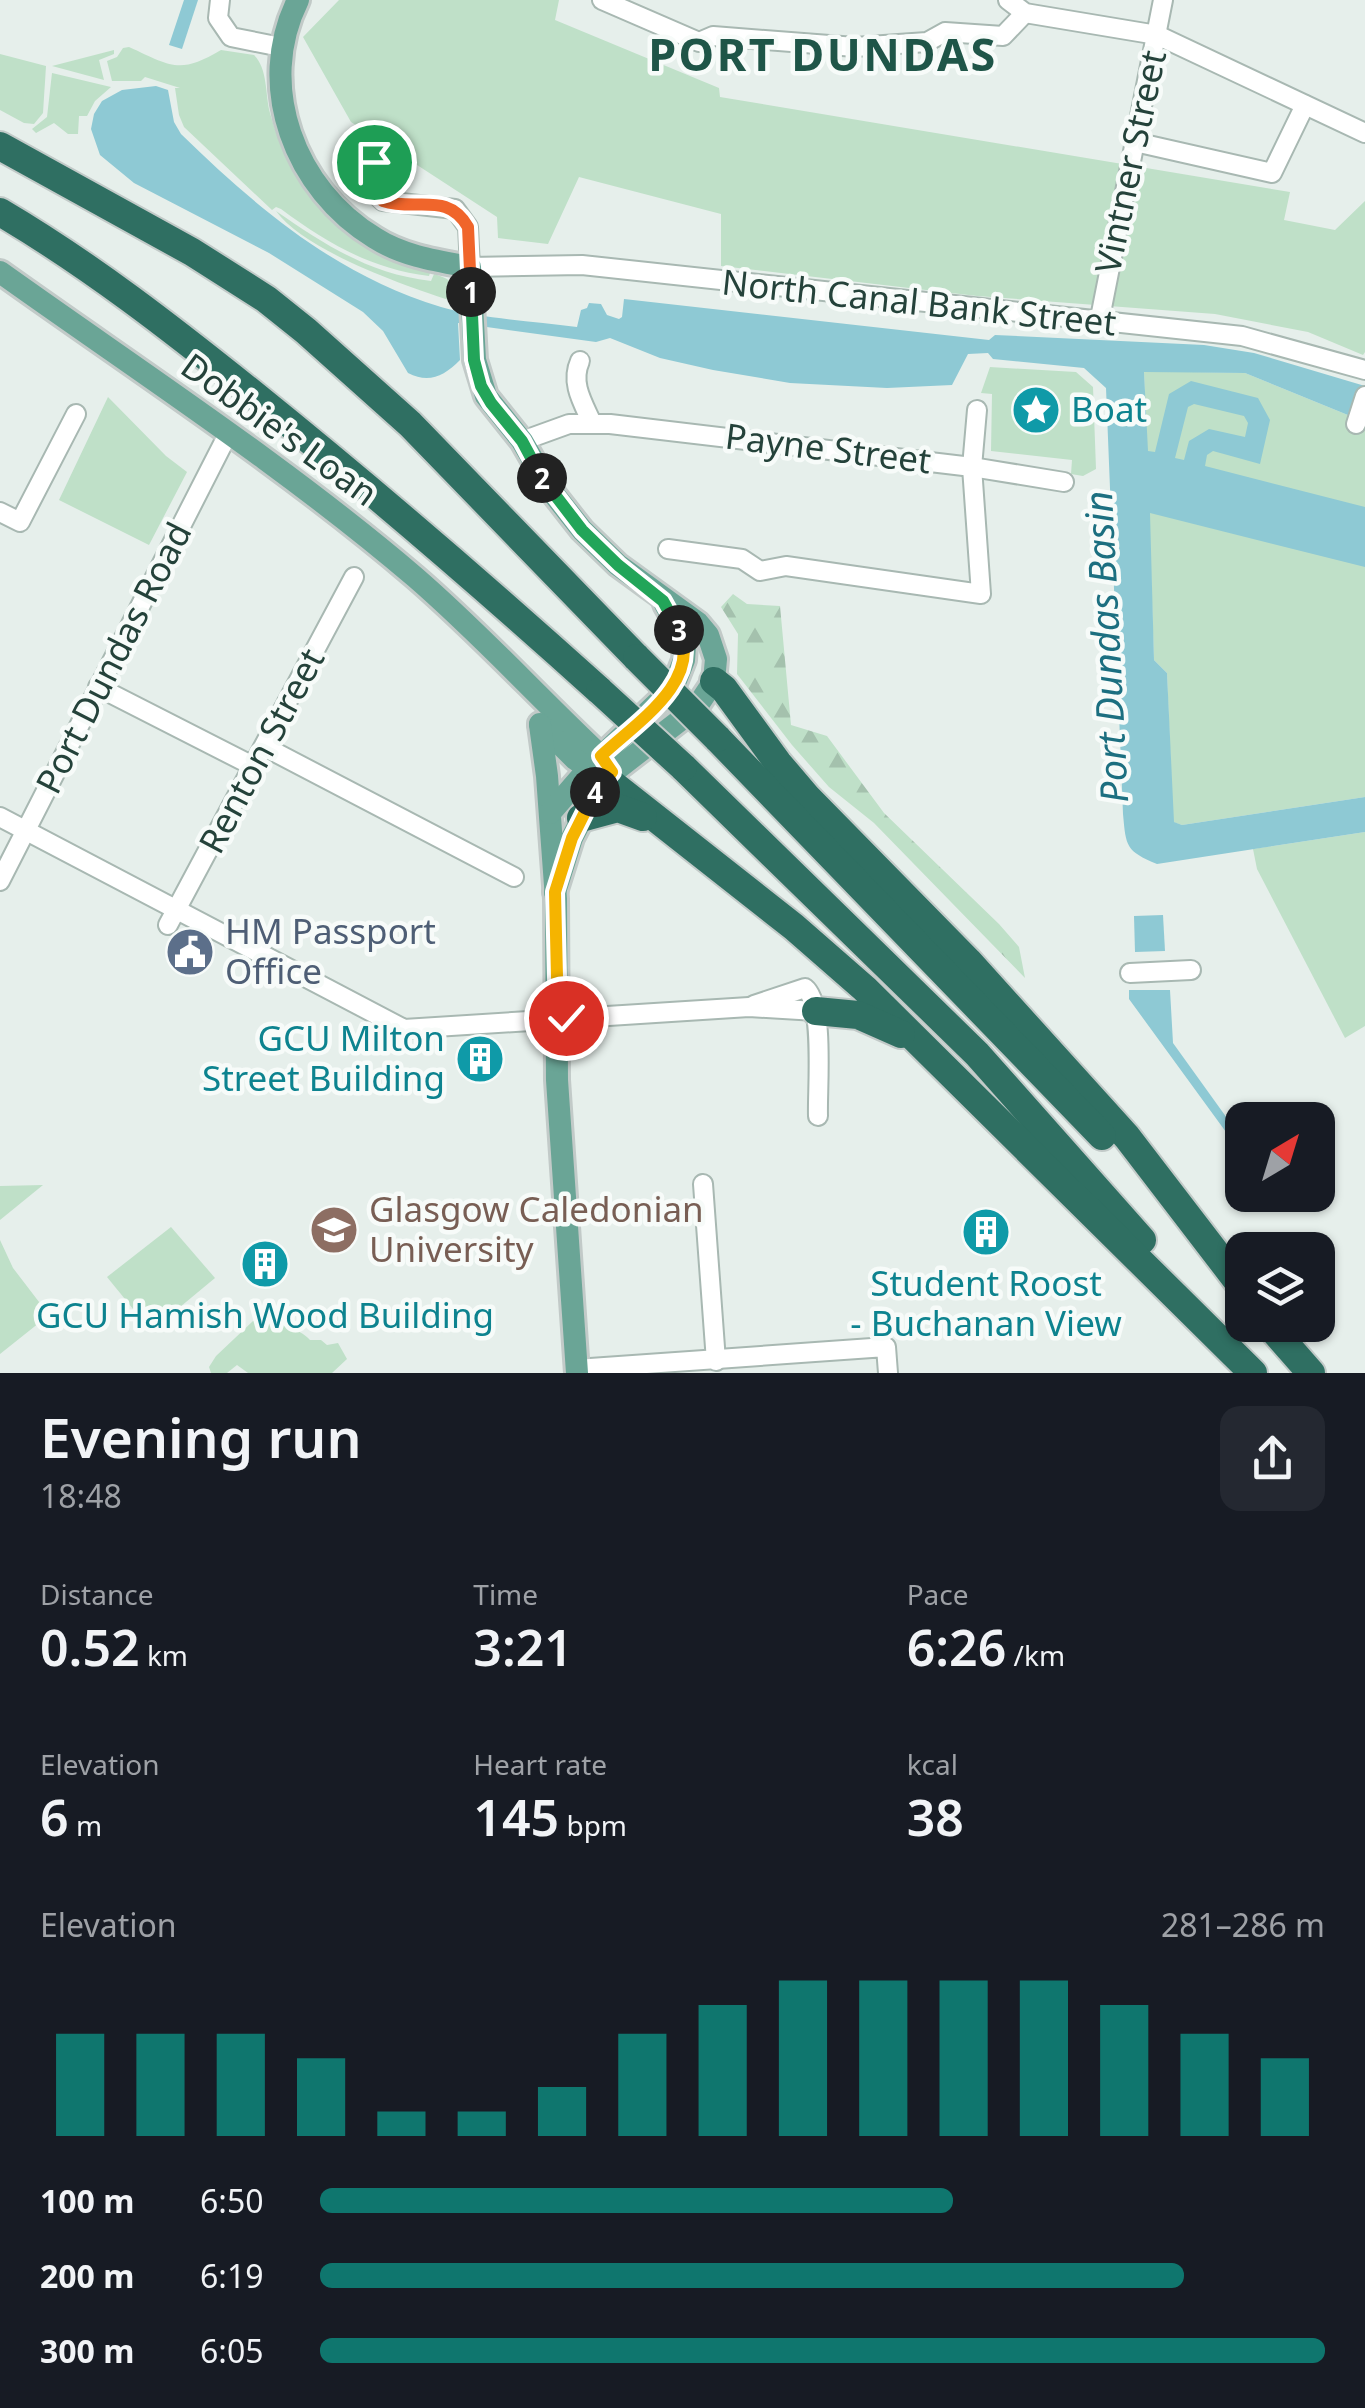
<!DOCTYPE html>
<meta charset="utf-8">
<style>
body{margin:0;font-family:"Noto Sans",sans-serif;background:#242831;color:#f1f3f6;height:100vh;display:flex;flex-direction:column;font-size:38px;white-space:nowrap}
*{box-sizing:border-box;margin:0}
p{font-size:32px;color:#9ea1a6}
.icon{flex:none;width:55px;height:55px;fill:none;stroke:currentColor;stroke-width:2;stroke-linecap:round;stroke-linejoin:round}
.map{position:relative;height:1373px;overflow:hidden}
.drawer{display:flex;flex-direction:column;background:#171b24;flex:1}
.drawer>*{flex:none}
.needle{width:65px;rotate:38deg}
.fabs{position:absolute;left:1225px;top:1102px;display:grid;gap:20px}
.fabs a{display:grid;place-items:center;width:110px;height:110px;border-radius:20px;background:#171b24;box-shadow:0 2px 8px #0004;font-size:50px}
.pin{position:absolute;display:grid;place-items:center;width:85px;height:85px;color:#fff;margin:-42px;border:5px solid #fff;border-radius:50%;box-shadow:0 2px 10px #0007}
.km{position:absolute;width:50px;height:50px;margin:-25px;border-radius:50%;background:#222;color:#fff;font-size:28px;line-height:50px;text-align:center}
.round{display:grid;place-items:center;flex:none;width:105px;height:105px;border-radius:20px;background:#242831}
.overview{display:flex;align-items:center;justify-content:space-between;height:170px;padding:0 40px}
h1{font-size:55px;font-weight:600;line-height:75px}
.figures{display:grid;grid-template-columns:repeat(3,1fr);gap:15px;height:170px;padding:10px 40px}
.figures div{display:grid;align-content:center}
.figures b{font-size:50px;font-weight:600}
.figures small{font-size:28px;font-weight:400}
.figures p{font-size:28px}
.chart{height:280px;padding:20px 40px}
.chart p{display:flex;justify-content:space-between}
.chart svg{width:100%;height:180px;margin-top:10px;stroke:#0f766e;stroke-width:6}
ul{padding:0 40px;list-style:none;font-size:32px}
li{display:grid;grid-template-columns:160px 120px 1fr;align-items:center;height:75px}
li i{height:25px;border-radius:12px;background:#0f766e}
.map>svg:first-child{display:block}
</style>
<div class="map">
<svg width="1365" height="1373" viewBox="0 0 1365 1373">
<defs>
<pattern id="forest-firs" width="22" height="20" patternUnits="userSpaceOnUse" patternTransform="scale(2.5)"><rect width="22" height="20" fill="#bfe0c8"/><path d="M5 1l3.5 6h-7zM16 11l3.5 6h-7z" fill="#a4c1ad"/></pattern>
</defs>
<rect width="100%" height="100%" fill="#e6efeb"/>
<g fill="#bfe0c8">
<path d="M 339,0 L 559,0 L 555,20 L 719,88 L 720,97 L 1290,192 L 1284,220 L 1335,230 L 1365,201 L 1365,352 L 1363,355 L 1308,332 L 1215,314 L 977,296 L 721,266 L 721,214 L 579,177 L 548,244 L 498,238 L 497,217 L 351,122 L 303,37 Z"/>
<path d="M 129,47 C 171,66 179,75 221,50 L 254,55 C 268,69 265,94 270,113 C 294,200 345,247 430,273 L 429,276 C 371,269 327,243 281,209 L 276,207 L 272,210 L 184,127 L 179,115 L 175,88 L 180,88 L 145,77 L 141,81 L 112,81 L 107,61 L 117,57 L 123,48 Z"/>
<path d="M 114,50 L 114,54 L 99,60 L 104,80 L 52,66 Z"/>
<path d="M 0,54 L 46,66 L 43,113 L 34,124 L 24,123 L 0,110 Z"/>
<path d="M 52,73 L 111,87 L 95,101 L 87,116 L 79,116 L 78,134 L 68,134 L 54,123 L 36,133 L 32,129 L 47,117 Z"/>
<path d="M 276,211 C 325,245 370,274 431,281 L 434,274 C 452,279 455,284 455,302 C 405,286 305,251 276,211 Z"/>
<path d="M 990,367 L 1076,372 L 1093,387 L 1096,469 L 1083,476 L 1071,474 L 1072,460 L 991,451 L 992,394 L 981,393 Z"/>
<path d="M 1144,371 L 1245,373 L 1365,422 L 1365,797 L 1182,825 L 1173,822 L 1167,673 L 1154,660 Z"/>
<path d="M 108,397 L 166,456 L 187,472 L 149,545 L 59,500 Z"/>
<path d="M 1365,832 L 1365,1026 L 1345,1038 L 1257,869 L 1253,849 Z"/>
<path d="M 43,1185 L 0,1220 L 0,1186 Z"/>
<path d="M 171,1227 L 215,1278 L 151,1331 L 107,1277 Z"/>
<path d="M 0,1240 L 13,1268 L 49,1315 L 0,1354 Z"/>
<path d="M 253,1321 C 270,1320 299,1327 310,1340 L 321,1340 L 327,1345 L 338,1343 L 347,1359 L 332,1373 L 248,1373 L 237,1365 L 227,1373 L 211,1373 L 209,1367 L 216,1356 Z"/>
</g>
<path fill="url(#forest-firs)" d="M 733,594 L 747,604 L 780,606 L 791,725 L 827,736 L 884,813 L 999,924 L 1019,947 L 1025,978 L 874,823 L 829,787 L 792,745 L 737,674 L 738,634 L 721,607 Z"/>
<g fill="#8ec9d4" fill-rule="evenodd">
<path d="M 184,0 L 198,0 L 182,49 L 169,45 Z"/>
<path d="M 156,86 L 168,90 L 174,122 L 181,134 C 258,209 336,275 441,307 C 484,319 533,321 577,327 L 581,310 L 587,308 L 589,303 L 601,304 L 607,315 L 619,319 L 622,317 L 624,299 L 989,340 L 995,335 L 1204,345 L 1254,353 L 1365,386 L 1365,422 L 1245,373 L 1144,372 L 1148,451 L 1155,452 L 1169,394 L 1191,381 L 1258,398 L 1270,420 L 1260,464 L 1213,451 L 1207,455 L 1205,466 L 1365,507 L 1365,567 L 1150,513 L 1154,660 L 1167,673 L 1174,822 L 1182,825 L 1365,797 L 1365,832 L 1157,864 C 1126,851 1126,847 1123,814 L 1106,388 L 1084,368 L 993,359 L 988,353 L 968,354 L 952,385 L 887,388 L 790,383 L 713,370 L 660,358 L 610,338 L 596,342 L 458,323 L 460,360 C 444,376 429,384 408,373 L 383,331 L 363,312 L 269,253 L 134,183 L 100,155 L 91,129 L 94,114 L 102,101 L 122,90 ZM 1194,404 L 1244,416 L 1248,423 L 1245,437 L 1209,429 L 1189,441 L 1184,460 L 1175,458 L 1188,407 Z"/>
<path d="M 1163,915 L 1165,951 L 1135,952 L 1134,916 Z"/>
<path d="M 1129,990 L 1170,990 L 1173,1043 L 1242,1139 L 1242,1154 L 1129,999 Z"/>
</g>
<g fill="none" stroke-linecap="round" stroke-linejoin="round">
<g stroke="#a8b8b2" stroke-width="22">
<g id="minor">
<path d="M 220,0 L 218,18 L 231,37 L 281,47"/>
<path d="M 602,0 L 699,42 L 713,36 L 855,47 L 927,42 L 945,32 L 1003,36 L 1025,13"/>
<path d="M 1008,0 L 1025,13 L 1157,35 L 1365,133"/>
<path d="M 1135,142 L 1272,173 L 1305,105"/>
<path d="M 374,161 C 367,177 370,190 383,201 L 455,209 L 468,227 L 470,267 L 582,265 L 1242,336 L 1365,370"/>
<path d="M 1099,323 L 1163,0"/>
<path d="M 580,361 C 570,383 583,403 592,423"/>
<path d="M 1356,424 L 1365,396"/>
<path d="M 522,441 L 569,424 L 610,424 L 972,467 L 1064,482"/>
<path d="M 0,512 L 20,522 L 76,414"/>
<path d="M 668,549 L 742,559 L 760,571 L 786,566 L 981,594 L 972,467 L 977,410"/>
<path d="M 98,687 L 253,766"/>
<path d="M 265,747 L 514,877"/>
<path d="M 0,817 L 404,1029 L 749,1007 L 816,1011"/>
<path d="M 0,881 L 228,434"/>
<path d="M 168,925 L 354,577"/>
<path d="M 1130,973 L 1191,970"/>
<path d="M 754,1005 L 805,988 C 825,1004 817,1090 818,1116"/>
<path d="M 703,1184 L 716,1361"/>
<path d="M 576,1369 L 886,1347 L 888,1373"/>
</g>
</g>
<g stroke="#c2cac8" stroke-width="28">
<g id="major">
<path d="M 298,0 C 255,86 295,190 375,238 C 403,256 437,261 470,267 L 475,360 L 486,396 L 522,441 L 549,488 L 582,530 L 618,565 L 698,623 L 708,635 L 716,659 L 714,681 L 696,708 L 612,773 L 596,791 L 572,838 L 555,892"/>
<path d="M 0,272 C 140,372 285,466 415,577 C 481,634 538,697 601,756 L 612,773"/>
<path d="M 540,724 L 575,759 L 598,775"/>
<path d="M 540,725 L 547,776 L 556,899 L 557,1080 L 577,1373"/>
<path d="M 550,813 L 588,769 L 673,688 L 684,660 L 685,646 L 682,634 L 665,604"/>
</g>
</g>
<g stroke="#c2cac8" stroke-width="32">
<g id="highway">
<path d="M 0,146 L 192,252 L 266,299 L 306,331 L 410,424 L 637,658"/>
<path d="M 0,212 C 90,265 172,329 253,394 C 372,490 487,589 600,691"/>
<path d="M 714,681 L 724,689 L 778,763 L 807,797 L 968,961 L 1127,1137 L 1242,1287"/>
<path d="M 717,738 L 1102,1136"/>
<path d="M 683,767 L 977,1054 L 1142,1240"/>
<path d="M 606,779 L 794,927 L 865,989 L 1253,1373"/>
<path d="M 581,818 L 618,808 L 643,817"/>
<path d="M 816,1011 L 858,1015 L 901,1034"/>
<path d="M 1269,1325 L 1311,1373"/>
</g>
</g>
<use href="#minor" stroke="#fff" stroke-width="18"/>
<use href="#major" stroke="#6aa596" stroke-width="22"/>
<use href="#highway" stroke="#2f6f62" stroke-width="28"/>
<g stroke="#c2cac8" stroke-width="32" stroke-linecap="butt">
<g id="highway-bridge">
<path d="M 637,658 L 717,738"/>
<path d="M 600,691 L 683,767"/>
</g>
</g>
<use href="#highway-bridge" stroke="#2f6f62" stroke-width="28"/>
</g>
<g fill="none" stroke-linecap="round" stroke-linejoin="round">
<g stroke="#fff" stroke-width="20">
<path id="split-1" d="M 374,162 C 367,177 370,191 383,201 C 417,212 447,191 468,227 L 471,292"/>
</g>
<g stroke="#fff" stroke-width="20">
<path id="split-2" d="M 471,292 L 474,360 L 481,386 L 491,403 L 522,441 L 542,478"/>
</g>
<g stroke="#fff" stroke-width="20">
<path id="split-3" d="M 542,478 L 582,530 L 618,565 L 663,601 L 679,630"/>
</g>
<g stroke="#fff" stroke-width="20">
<path id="split-4" d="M 595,792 L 612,772 L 601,756 C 633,725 703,682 679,630"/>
</g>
<g stroke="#fff" stroke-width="20">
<path id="split-5" d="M 566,1018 L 558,1019 L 555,892 L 572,838 L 595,792"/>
</g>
<use href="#split-1" stroke="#f0652b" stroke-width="12"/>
<use href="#split-2" stroke="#22a559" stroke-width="12"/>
<use href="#split-3" stroke="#22a559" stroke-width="12"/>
<use href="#split-4" stroke="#f5b400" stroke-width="12"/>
<use href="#split-5" stroke="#f5b400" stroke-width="12"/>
</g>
<defs>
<g id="sight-disc" transform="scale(2.5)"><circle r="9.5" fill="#0f9aa8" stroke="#f7fbf9"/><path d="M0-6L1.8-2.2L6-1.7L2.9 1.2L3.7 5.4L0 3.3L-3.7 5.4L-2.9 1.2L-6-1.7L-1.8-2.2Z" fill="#fff"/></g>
<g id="civic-disc" transform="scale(2.5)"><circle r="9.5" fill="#5c6f8a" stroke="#f7fbf9"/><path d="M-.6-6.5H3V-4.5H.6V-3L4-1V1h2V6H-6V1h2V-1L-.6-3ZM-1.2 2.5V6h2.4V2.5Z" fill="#fff"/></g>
<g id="building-disc" transform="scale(2.5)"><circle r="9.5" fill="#0f9aa8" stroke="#f7fbf9"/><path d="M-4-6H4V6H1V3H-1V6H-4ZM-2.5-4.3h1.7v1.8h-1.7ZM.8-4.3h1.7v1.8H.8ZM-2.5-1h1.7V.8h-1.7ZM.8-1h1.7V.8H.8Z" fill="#fff"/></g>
<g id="university-disc" transform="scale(2.5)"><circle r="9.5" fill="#8d6e63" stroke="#f7fbf9"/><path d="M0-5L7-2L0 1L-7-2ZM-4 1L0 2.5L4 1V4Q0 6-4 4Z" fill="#fff"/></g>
</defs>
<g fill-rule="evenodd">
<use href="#sight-disc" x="1036" y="410"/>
<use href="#civic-disc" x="190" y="952"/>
<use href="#building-disc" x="480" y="1059"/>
<use href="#university-disc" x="334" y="1230"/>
<use href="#building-disc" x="986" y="1232"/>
<use href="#building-disc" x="265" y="1264"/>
</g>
<g text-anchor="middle" stroke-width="9" stroke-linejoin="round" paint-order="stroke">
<g font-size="35" fill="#24423a" stroke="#f7fbf9">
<text transform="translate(1131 162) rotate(-78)" y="12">Vintner Street</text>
<text transform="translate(919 303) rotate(6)" y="12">North Canal Bank Street</text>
<text transform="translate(279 430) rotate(36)" y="12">Dobbie's Loan</text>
<text transform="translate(828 449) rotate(7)" y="12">Payne Street</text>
<text transform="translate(114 658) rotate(-63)" y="12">Port Dundas Road</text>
<text transform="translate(262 751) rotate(-62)" y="12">Renton Street</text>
</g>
<g font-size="35" fill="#0d838f" stroke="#f7fbf9">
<text x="1071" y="422" text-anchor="start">Boat</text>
<text x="445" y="1051" text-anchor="end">GCU Milton<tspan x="445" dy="40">Street Building</tspan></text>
<text x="986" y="1296">Student Roost<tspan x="986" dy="40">- Buchanan View</tspan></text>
<text x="265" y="1328">GCU Hamish Wood Building</text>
</g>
<g font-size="35" fill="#4e5e75" stroke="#f7fbf9" text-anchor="start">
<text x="225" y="944">HM Passport<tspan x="225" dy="40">Office</tspan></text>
</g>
<g font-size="35" fill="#785e54" stroke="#f7fbf9" text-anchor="start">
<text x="369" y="1222">Glasgow Caledonian<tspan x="369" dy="40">University</tspan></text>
</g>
<g font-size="38" font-style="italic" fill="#1c6f80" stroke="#f7fbf9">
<text transform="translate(1107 647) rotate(-93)" y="13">Port Dundas Basin</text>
</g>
<g font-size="45" font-weight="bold" letter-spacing="2.5" fill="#1f5548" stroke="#f7fbf9">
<text x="823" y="71">PORT DUNDAS</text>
</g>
</g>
</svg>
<div class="fabs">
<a><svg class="needle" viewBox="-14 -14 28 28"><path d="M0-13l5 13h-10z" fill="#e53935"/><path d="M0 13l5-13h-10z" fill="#9ea1a6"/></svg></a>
<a><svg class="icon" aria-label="layers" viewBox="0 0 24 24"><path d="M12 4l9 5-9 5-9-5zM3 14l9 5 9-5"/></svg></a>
</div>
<div class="pin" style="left:374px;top:162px;background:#1e9e55"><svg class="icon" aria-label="arrive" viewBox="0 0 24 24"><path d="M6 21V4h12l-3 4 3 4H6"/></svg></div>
<div class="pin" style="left:566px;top:1018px;background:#d93025"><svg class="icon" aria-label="check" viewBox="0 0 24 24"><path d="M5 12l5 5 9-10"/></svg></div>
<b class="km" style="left:471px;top:292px">1</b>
<b class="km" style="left:542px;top:478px">2</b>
<b class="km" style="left:679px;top:630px">3</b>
<b class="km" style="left:595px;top:792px">4</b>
</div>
<section class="drawer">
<div class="overview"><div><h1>Evening run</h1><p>18:48</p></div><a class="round"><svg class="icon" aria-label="share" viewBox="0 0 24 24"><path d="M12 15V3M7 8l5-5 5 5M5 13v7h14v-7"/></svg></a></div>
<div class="figures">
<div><p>Distance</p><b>0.52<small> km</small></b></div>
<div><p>Time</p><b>3:21</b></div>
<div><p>Pace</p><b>6:26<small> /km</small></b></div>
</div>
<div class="figures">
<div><p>Elevation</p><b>6<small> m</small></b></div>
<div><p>Heart rate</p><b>145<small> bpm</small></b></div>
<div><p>kcal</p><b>38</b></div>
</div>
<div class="chart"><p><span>Elevation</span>281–286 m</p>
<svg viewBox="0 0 160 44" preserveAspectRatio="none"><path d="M5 44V19M15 44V19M25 44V19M35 44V25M45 44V38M55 44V38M65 44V32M75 44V19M85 44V12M95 44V6M105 44V6M115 44V6M125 44V6M135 44V12M145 44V19M155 44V25"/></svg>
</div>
<ul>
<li><b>100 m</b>6:50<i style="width:63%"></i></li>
<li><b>200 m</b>6:19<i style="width:86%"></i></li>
<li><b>300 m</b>6:05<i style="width:100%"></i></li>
</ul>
</section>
